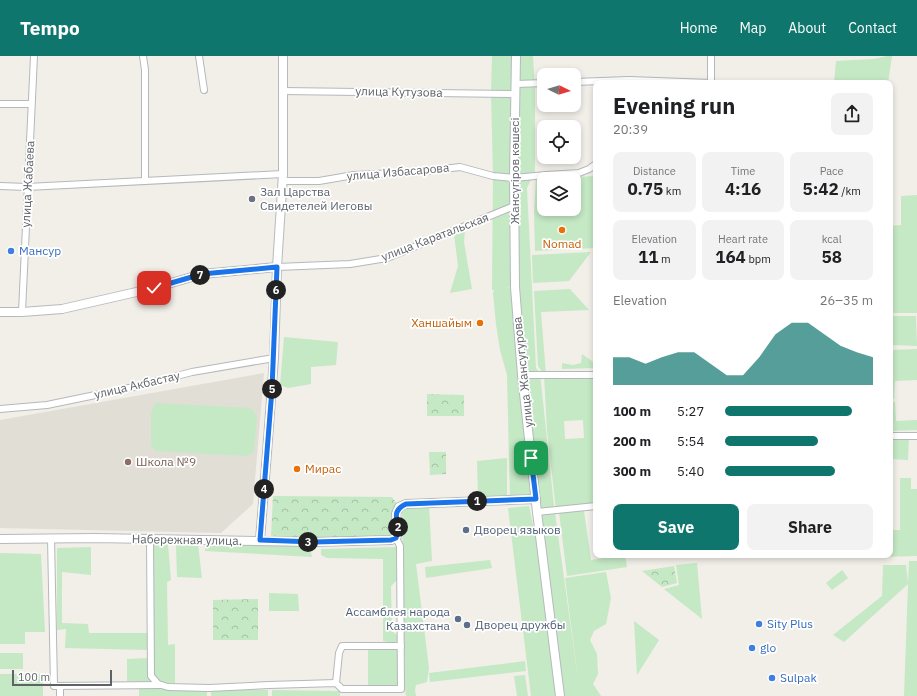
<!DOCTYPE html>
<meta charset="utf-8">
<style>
body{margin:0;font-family:"IBM Plex Sans",sans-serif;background:#f2f2f2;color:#202124;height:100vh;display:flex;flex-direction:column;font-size:15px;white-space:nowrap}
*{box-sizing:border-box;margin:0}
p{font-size:13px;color:#757577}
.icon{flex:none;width:22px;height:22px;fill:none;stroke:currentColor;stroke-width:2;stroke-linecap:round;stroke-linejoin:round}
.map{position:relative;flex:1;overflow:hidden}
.side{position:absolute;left:593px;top:24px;width:300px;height:478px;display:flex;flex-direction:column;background:#fff;border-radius:8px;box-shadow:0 2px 6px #0003}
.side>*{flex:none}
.needle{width:26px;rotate:95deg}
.controls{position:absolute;left:537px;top:12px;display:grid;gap:8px}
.controls a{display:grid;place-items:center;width:44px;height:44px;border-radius:8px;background:#fff;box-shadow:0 2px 6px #0003;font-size:20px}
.scale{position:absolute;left:12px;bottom:10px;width:100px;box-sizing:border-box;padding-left:4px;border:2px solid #5f6368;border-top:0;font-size:11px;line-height:14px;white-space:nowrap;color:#5f6368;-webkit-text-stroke:3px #fff;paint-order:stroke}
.pin{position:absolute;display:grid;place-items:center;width:34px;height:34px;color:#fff;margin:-17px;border-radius:8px;box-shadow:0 2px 6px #0006}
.km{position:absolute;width:20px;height:20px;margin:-10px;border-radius:50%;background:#222;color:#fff;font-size:11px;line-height:20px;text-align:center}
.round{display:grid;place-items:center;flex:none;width:42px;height:42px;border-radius:8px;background:#f2f2f2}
.headline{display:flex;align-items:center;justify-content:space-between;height:68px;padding:0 20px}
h1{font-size:22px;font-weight:700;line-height:30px}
.metrics{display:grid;grid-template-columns:repeat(3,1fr);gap:6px;height:68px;padding:4px 20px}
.metrics div{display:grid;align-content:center;border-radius:8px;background:#f2f2f2;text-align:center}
.metrics b{font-size:17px;font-weight:700}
.metrics small{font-size:11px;font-weight:400}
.metrics p{font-size:11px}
.chart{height:112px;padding:8px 20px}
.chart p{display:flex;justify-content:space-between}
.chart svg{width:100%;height:72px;margin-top:4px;fill:#0f766e;opacity:.7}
.cta{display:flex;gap:8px;margin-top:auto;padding:8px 20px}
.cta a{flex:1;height:46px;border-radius:8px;background:#0f766e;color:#fff;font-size:16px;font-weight:700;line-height:46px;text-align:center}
.cta a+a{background:#f2f2f2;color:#202124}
ul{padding:0 20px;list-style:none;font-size:13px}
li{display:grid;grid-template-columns:64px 48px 1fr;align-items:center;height:30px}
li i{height:10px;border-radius:5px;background:#0f766e}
header{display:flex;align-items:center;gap:24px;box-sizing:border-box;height:56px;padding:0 20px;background:#0f766e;color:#fff}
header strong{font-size:19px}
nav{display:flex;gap:22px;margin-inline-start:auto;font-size:14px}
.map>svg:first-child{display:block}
</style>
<header>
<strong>Tempo</strong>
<nav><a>Home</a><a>Map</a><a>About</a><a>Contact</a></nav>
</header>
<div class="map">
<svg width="917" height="640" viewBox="0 0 917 640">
<defs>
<pattern id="park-crowns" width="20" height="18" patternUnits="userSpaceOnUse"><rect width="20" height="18" fill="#c5e8c5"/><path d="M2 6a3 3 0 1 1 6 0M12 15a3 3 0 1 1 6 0" fill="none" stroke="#a3c0a4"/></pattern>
</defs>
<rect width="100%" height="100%" fill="#f1efe8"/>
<path fill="#e1ded6" d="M 264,317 L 253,448 L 221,477 L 0,472 L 0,364 Z"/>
<g fill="#c5e8c5" fill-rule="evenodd">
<path d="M 492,0 L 515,0 L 515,231 L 505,232 L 513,232 L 536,443 L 510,444 L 507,319 L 500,294 L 496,268 L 493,237 L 494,234 L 492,234 L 493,120 L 491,37 Z"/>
<path d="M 517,0 L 533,0 L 535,33 L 535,116 L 527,132 L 536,312 L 540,317 L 554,450 L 579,630 L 565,522 L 606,516 L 611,542 L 606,568 L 594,575 L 590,584 L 597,598 L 598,618 L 593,628 L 601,640 L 563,640 L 536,425 L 516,231 Z"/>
<path d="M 887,0 L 892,0 L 888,27 L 834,27 L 836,5 L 874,3 Z"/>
<path d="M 596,120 L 596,192 L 535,195 L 534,156 L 536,123 ZM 544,123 L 574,123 L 574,153 L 544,153 Z"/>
<path d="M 917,139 L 917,257 L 890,257 L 890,170 L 901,169 L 901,140 Z"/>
<path d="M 465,173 L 464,186 L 472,233 L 450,237 L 458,210 L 454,178 Z"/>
<path d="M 591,196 L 569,225 L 533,227 L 532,199 Z"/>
<path d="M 570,233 L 589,254 L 541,256 L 546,319 L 596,319 L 596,408 L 594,409 L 596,414 L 596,450 L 556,454 L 547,375 L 544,319 L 538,310 L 534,235 ZM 583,364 L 584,382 L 565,383 L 564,365 Z"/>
<path d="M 890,260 L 916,260 L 917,290 L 892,289 L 892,271 L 890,271 Z"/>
<path d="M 284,281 L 338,286 L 336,309 L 311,311 L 311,328 L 288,332 L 280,329 Z"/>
<path d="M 917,293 L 917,324 L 895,325 L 894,343 L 890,343 L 890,314 L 891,314 L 891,294 Z"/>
<path d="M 582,298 L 596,308 L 596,312 L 562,313 L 562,307 L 573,309 L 581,307 Z"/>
<path d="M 890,346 L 895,346 L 896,365 L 917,364 L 917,374 L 890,375 Z"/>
<path d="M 155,347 L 251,352 L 257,361 L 254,396 L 247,400 L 156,395 L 151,390 L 151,358 Z"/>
<path d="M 909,379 L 908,404 L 890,403 L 890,380 Z"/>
<path d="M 507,402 L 507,440 L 478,441 L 477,405 Z"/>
<path d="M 900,422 L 911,422 L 911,433 L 917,433 L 917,500 L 843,502 L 842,499 L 890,499 L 890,474 L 900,474 Z"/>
<path d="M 410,449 L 429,449 L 432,505 L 416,508 L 429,612 L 427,626 L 416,629 L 415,634 L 416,640 L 406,640 L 405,633 L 402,454 Z"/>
<path d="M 529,450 L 547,534 L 560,640 L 531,640 L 508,452 Z"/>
<path d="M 584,455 L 591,504 L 616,500 L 617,499 L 625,499 L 627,511 L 567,520 L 559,456 Z"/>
<path d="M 152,488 L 168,488 L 171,524 L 167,526 L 168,589 L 175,588 L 175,629 L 161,625 L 153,618 Z"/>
<path d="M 176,488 L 198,488 L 202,522 L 177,521 Z"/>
<path d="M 205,488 L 309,488 L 312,501 L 205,495 Z"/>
<path d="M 91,491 L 91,519 L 62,516 L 62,567 L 88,568 L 89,577 L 147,577 L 147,594 L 65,592 L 66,573 L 57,574 L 57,492 Z"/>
<path d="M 396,491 L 397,524 L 391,530 L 392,575 L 399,581 L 398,585 L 393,587 L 383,585 L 383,503 L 327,502 L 321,499 L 321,493 Z"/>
<path d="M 0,497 L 41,498 L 45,576 L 25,576 L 25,588 L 0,588 Z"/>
<path d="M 490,504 L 492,512 L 426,522 L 425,511 Z"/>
<path d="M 909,505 L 917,505 L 917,640 L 904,640 L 908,528 L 844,586 L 833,579 L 882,540 L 883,509 L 906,509 L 908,527 Z"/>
<path d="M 697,507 L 702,563 L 664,533 L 679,529 L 676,509 Z"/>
<path d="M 842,514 L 848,522 L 832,534 L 826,527 Z"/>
<path d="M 269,537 L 298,538 L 299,555 L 269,555 Z"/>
<path d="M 634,565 L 659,584 L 637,619 Z"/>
<path d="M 398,592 L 399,629 L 368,630 L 368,593 Z"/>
<rect x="0" y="597" width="23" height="16"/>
<path d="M 149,602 L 150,626 L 127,625 L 127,603 Z"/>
<path d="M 525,605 L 526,615 L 430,626 L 429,617 Z"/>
<rect x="0" y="618" width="43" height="22"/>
<path d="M 525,619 L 528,640 L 517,640 L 514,620 Z"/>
<path d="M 139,633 L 170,633 L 207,634 L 207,640 L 139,640 Z"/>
<path d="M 211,633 L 268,634 L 268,640 L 211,640 Z"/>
<path d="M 272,634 L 340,635 L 340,640 L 272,640 Z"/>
</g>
<g fill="url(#park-crowns)">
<path d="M 427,338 L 464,339 L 464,360 L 427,360 Z"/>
<path d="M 429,396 L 446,396 L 446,418 L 430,419 Z"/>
<path d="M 273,440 L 392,441 L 399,451 L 396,482 L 352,485 L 271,480 Z"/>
<path d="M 674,510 L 677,527 L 662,531 L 642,515 Z"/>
<path d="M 258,543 L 258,584 L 213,584 L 213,544 Z"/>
</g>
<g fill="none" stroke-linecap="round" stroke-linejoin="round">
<g stroke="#b5b8bc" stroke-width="8">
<g id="street">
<path d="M 143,0 L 145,14 L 145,125"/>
<path d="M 199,0 L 204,34"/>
<path d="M 574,26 L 629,24 L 711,27 L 711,0"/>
<path d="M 516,28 L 544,27"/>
<path d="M 283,35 L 515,38"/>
<path d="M 0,48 L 31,48"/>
<path d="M 282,125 L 319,125 L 354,119 L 418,116 L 460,111 L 493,120 L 514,122 L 546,119 L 579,117 L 589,113 L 596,108"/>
<path d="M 0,130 L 27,131 L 283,118"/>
<path d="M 277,211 L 350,208 L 387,202 L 514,150"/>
<path d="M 22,256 L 34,0"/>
<path d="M 522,319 L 596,319"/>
<path d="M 0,353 L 47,349 L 134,331 L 192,316 L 274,302"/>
<path d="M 890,380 L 917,380"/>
<path d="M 537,456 L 596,450"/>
<path d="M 51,482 L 54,630 L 161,629"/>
<path d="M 150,483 L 151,620 L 158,628 L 168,631 L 209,632 L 269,629 L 336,627 L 342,633 L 401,633 L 400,490 L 396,482"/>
<path d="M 336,627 L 339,597 L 342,590 L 401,590"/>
<path d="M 60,640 L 60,630"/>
</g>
</g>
<g stroke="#b6babf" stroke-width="10">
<g id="secondary">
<path d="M 516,0 L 514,122 L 515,231 L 522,319 L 537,456 L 560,640"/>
<path d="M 0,256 L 22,256 L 62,253 L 154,232 L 202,218 L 277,211"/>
<path d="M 0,483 L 95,482 L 314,486 L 391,484 L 396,482 L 398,477 L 396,458 L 399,451 L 406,448 L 536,443"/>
<path d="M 260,484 L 267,397 L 274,302 L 277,211 L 283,118 L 283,0"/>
</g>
</g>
<use href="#street" stroke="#fff" stroke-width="6"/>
<use href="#secondary" stroke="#fff" stroke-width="8"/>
</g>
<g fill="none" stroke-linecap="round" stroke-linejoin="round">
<g stroke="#fff" stroke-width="8">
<path id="route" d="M 154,232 L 202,218 L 277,211 L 272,333 L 260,484 L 314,486 L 391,484 L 396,482 C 403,467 387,457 406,448 L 536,443 L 531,402"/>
</g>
<use href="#route" stroke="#1a73e8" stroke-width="5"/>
</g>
<circle fill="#6b7280" stroke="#fff" stroke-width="1.5" cx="252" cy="143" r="4"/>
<g fill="#e8710a" stroke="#fff" stroke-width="1.5">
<circle cx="562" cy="174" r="4"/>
<circle cx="480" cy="267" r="4"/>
<circle cx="297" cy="413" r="4"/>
</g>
<g fill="#3f7fe0" stroke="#fff" stroke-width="1.5">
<circle cx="11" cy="195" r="4"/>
<circle cx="759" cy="568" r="4"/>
<circle cx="752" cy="592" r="4"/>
<circle cx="772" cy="622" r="4"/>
</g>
<circle fill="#8d6e63" stroke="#fff" stroke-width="1.5" cx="128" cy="406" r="4"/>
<g fill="#5c6f8a" stroke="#fff" stroke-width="1.5">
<circle cx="466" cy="474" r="4"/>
<circle cx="458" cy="563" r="4"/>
<circle cx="467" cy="569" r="4"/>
</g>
<g text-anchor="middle" stroke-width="3.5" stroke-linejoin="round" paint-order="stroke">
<g font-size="12" fill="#5f6368" stroke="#fff">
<text transform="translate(399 36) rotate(1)" y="4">улица Кутузова</text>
<text transform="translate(515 115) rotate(-90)" y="4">Жансүгіров көшесі</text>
<text transform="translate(398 116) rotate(-5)" y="4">улица Избасарова</text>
<text transform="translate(28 128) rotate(-87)" y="4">улица Жабаева</text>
<text transform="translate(435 181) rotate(-21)" y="4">улица Каратальская</text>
<text transform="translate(523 316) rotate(-96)" y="4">улица Жансугурова</text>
<text transform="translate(137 329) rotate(-13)" y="4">улица Акбастау</text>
<text transform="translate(187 484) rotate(1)" y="4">Набережная улица.</text>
</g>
<g font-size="12" fill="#5b616d" stroke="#fff" text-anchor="start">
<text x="260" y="140">Зал Царства<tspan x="260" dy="14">Свидетелей Иеговы</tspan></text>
</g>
<g font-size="12" fill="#c56008" stroke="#fff">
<text x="562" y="192">Nomad</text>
<text x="472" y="271" text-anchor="end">Ханшайым</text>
<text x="305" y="417" text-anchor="start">Мирас</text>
</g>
<g font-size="12" fill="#366cbe" stroke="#fff" text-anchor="start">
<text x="19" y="199">Мансур</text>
<text x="767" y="572">Sity Plus</text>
<text x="760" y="596">glo</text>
<text x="780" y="626">Sulpak</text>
</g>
<g font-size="12" fill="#785e54" stroke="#fff" text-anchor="start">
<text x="136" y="410">Школа №9</text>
</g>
<g font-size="12" fill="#4e5e75" stroke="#fff" text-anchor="start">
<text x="474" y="478">Дворец языков</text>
<text x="450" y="560" text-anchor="end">Ассамблея народа<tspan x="450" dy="14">Казахстана</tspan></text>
<text x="475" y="573">Дворец дружбы</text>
</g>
</g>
</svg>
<div class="controls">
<a><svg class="needle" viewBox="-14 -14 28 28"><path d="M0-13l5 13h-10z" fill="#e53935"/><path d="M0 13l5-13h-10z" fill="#757577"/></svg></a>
<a><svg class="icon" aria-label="locate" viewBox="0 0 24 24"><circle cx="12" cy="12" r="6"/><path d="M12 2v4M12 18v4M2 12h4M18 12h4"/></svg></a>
<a><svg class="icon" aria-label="layers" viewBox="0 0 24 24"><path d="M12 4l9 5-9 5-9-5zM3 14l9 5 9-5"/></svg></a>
</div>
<div class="scale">100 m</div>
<div class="pin" style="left:531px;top:402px;background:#1e9e55"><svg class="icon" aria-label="arrive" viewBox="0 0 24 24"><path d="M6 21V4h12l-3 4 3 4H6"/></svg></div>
<div class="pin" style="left:154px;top:232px;background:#d93025"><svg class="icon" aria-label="check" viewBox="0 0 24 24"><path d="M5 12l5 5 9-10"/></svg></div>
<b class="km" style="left:477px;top:445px">1</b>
<b class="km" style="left:398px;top:471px">2</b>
<b class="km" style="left:308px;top:486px">3</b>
<b class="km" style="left:264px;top:433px">4</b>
<b class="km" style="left:272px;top:333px">5</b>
<b class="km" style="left:276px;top:234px">6</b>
<b class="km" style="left:200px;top:219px">7</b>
<section class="side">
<div class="headline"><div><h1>Evening run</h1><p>20:39</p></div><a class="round"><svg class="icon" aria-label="share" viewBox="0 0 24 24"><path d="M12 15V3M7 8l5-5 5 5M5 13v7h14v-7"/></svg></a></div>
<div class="metrics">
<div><p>Distance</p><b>0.75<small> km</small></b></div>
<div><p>Time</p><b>4:16</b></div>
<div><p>Pace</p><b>5:42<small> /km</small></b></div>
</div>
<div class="metrics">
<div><p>Elevation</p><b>11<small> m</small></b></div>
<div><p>Heart rate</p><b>164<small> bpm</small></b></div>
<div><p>kcal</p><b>58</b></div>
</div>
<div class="chart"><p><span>Elevation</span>26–35 m</p>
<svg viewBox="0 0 160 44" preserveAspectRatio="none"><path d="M0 44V27L10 27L20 31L30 27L40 24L50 24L60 31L70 38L80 38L90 27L100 13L110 6L120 6L130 13L140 20L150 24L160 27V44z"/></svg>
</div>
<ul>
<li><b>100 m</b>5:27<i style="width:86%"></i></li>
<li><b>200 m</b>5:54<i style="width:63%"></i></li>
<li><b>300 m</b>5:40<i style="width:74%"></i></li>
</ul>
<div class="cta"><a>Save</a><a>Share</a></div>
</section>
</div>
